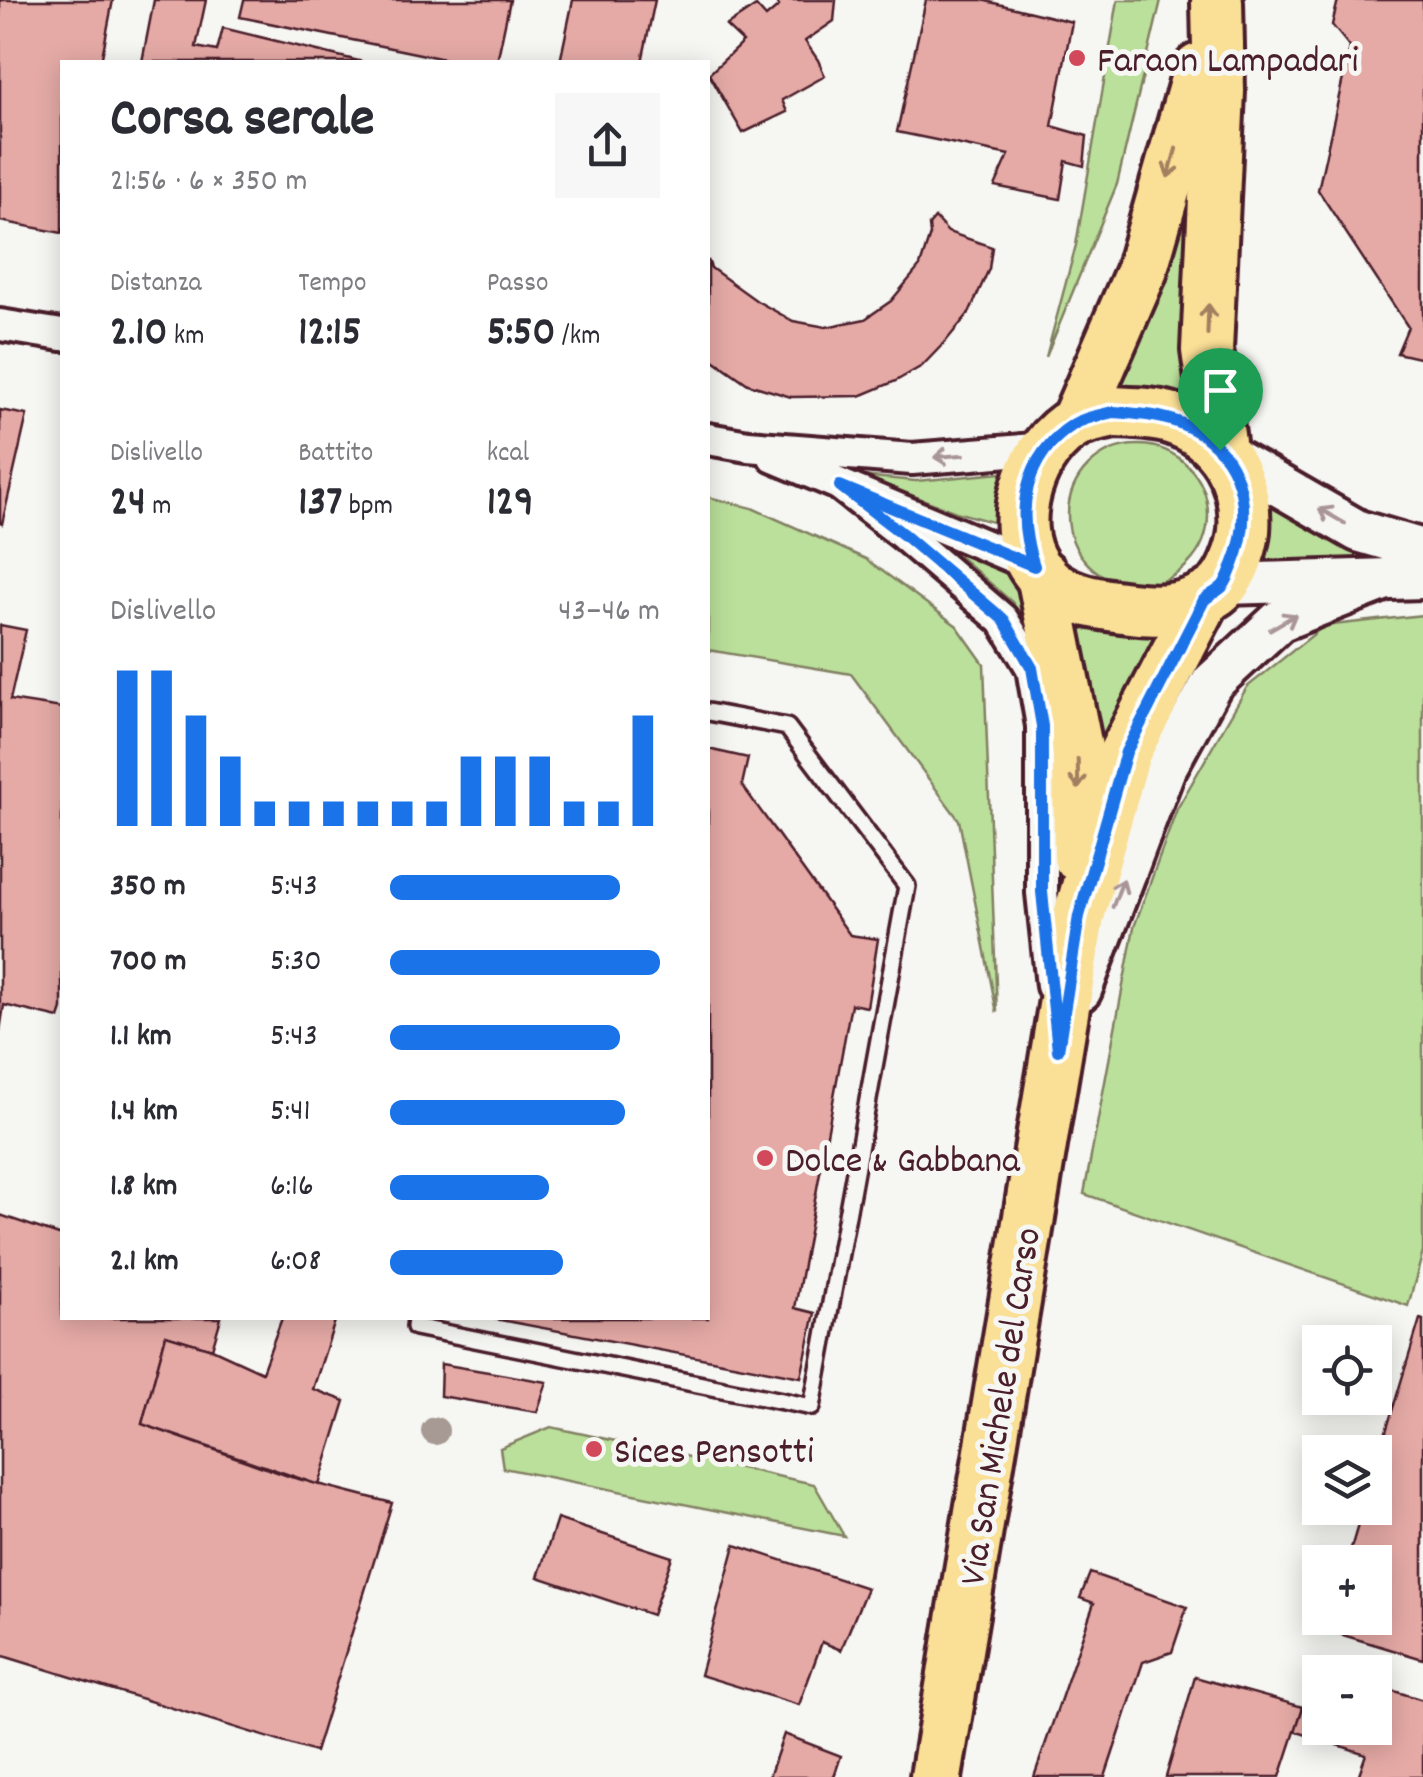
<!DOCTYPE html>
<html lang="it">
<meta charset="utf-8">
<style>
body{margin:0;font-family:Dekko,sans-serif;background:#f7f7f7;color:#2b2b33;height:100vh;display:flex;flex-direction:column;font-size:38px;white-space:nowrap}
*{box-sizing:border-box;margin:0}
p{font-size:32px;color:#7c7c81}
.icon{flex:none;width:55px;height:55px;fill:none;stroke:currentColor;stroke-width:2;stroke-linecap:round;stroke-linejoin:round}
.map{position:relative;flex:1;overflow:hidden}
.drawer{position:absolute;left:60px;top:60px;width:650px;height:1260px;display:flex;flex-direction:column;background:#fff;border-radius:0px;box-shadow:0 5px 25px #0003}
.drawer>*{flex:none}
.controls{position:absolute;left:1302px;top:1325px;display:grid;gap:20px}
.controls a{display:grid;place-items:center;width:90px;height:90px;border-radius:0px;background:#fff;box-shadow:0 5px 25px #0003;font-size:50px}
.pin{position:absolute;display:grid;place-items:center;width:85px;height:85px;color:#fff;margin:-102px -42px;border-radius:50% 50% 50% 0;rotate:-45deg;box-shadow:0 0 10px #0007}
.pin .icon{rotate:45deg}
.round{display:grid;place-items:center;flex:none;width:105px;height:105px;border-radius:0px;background:#f7f7f7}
.overview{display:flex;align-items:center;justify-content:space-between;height:170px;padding:0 50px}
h1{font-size:55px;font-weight:800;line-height:75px}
.metrics{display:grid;grid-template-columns:repeat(3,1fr);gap:15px;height:170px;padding:10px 50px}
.metrics div{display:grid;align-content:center}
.metrics b{font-size:42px;font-weight:800}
.metrics small{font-size:28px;font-weight:400}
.metrics p{font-size:28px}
.chart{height:280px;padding:20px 50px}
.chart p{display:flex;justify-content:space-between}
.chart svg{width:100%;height:180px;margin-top:10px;stroke:#1a73e8;stroke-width:6}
ul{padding:0 50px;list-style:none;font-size:32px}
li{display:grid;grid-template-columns:160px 120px 1fr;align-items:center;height:75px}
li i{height:25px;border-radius:12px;background:#1a73e8}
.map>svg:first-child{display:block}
</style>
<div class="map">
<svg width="1423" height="1777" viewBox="0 0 1423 1777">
<rect width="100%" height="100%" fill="#f6f6f2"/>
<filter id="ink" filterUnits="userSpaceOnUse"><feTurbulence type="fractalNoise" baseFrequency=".01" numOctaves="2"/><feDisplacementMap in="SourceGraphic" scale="20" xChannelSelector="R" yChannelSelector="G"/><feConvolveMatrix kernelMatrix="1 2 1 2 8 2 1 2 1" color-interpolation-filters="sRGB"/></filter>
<g filter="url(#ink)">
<g fill="#bbe09b" stroke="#828063" stroke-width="2.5">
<path d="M 1118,0 L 1161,0 L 1117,184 L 1046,357 L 1076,245 Z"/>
<path d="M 1191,154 L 1197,410 L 1114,391 Z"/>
<circle cx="1138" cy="515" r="70"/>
<path d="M 1012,472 L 1003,525 L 956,512 L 861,476 L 916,481 Z"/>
<path d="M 708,497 L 752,508 L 866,559 L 957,626 L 984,664 L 997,1013 L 959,820 L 851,674 L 708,650 Z"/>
<path d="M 1264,500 L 1410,562 L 1255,570 Z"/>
<path d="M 953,551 L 1013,576 L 1029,628 L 1012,602 Z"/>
<path d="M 1423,615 L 1423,1252 L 1408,1306 L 1084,1194 L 1134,927 L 1177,809 L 1247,687 L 1324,626 Z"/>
<path d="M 1075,619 L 1122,632 L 1169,632 L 1094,799 Z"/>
<path d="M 551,1427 L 814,1484 L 844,1536 L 503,1468 L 500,1448 Z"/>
</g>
<g fill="#e5aaa6" stroke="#4a1f2b" stroke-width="2.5">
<path d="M 0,0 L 113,0 L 101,62 L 62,62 L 62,233 L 0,221 Z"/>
<path d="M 154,0 L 206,0 L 196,47 L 217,51 L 223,28 L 363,62 L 142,62 Z"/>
<path d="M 244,0 L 510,0 L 497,62 L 459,62 L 240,17 Z"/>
<path d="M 573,0 L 655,0 L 642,62 L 560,62 Z"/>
<path d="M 775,0 L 836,0 L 834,21 L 805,41 L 818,60 L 825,76 L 782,100 L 787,112 L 743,133 L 709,74 L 743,42 L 726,26 L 756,6 L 766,17 L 779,6 Z"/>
<path d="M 926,0 L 982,0 L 1072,22 L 1052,126 L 1087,136 L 1084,166 L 1066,161 L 1060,199 L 995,186 L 1009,155 L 897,132 Z"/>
<path d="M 1338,0 L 1423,0 L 1423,359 L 1397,353 L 1408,327 L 1318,190 L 1350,47 L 1332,25 Z"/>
<path d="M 935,218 L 948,232 L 992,247 L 989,269 L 969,313 L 946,341 L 922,366 L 896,381 L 860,396 L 791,397 L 748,384 L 708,356 L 708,260 L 711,268 L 757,301 L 793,321 L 826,327 L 865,319 L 891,301 L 920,266 L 930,235 L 929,225 Z"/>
<path d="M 0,410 L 27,415 L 2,524 L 0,523 Z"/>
<path d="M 0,625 L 26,630 L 10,700 L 62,708 L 62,1009 L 59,1018 L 4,1005 L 0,1031 Z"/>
<path d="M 708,749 L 748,758 L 742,785 L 850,935 L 878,939 L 867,1007 L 851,1004 L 795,1308 L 815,1313 L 801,1377 L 490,1318 L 708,1318 Z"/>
<path d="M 0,1215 L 62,1236 L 62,1318 L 221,1318 L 212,1349 L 166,1335 L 142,1424 L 291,1477 L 392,1503 L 315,1752 L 0,1655 Z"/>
<path d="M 282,1318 L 336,1318 L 313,1389 L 345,1401 L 319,1485 L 142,1424 L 166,1335 L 212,1349 L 262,1372 Z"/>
<path d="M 1420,1319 L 1423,1320 L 1423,1659 L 1326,1630 L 1330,1618 L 1375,1618 L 1375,1562 L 1347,1562 L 1363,1508 L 1375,1508 L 1375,1468 Z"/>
<path d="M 441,1364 L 547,1382 L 537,1412 L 440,1396 Z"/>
<path d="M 557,1519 L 672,1557 L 652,1615 L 538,1577 Z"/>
<path d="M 735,1545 L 867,1588 L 841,1650 L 822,1642 L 799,1705 L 700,1675 Z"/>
<path d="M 1090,1573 L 1187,1607 L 1172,1652 L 1143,1662 L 1105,1777 L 1034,1777 L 1094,1603 L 1080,1598 Z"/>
<path d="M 1318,1668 L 1333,1672 L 1320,1672 L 1320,1728 L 1375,1728 L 1375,1685 L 1423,1700 L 1423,1777 L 1358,1777 L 1366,1754 L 1294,1731 Z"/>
<path d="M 1195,1677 L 1303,1707 L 1280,1777 L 1166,1777 Z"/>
<path d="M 784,1734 L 841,1756 L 834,1777 L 769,1777 Z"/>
</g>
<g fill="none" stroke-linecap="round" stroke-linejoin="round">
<g stroke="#4a1f2b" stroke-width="22">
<path id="service" d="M 416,1318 L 415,1327 L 812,1407 L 907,886 L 787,727 L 708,712"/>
</g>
<g stroke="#4a1f2b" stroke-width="38">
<g id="minor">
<path d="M 0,325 L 62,335"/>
<path d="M 708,439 L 748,446 L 912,459 L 1047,448"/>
<path d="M 774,457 L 1034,566"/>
<path d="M 840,485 L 904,535 L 1003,620 L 1032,668 L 1042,726 L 1042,893 L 1052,986"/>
</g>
</g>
<g stroke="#4a1f2b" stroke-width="48">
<g id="tertiary">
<path d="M 1226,455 L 1358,531 L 1423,550"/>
<path d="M 1225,584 L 1423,578"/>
<path d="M 1081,990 L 1164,771 L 1212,683 L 1279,621 L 1386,579"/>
</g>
</g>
<g stroke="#4a1f2b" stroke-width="58">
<g id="primary">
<path d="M 1217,2 L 1219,91 L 1207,350 L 1221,450"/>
<path d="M 1113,412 C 1133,413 1154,413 1173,419 C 1222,435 1248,481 1244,531 C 1242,550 1231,580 1216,591 C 1190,610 1161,612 1130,608 C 1096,604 1056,599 1035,568 C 1004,523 1030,447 1076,422 C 1087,417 1102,415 1113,412 Z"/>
<path d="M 1076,422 L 1141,272 L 1199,69"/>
<path d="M 1042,575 L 1078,753 L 1079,857"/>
<path d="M 936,1777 L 1079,916 L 1125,752 L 1204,600"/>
</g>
</g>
<use href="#service" stroke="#f6f6f2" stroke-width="15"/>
<use href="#minor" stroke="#f6f6f2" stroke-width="30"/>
<use href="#tertiary" stroke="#f6f6f2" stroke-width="40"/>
<use href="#primary" stroke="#fadf96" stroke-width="50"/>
</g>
<circle fill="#a79a94" cx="435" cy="1431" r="14"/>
<defs><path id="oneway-shaft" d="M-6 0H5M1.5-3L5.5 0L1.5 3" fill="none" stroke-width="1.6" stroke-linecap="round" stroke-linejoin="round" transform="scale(2.5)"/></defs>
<g stroke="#a27f60">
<use href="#oneway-shaft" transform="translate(1172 163) rotate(106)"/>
<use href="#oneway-shaft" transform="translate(1208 319) rotate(-88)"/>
<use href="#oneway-shaft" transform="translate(1078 774) rotate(89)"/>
</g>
<g stroke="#a99598">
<use href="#oneway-shaft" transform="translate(949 456) rotate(175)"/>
<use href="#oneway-shaft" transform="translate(1332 516) rotate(-150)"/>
<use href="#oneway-shaft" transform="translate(1283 622) rotate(-30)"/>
<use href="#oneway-shaft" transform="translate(1118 893) rotate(-69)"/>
</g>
</g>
<g fill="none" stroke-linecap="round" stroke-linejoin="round" filter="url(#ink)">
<g stroke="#fff" stroke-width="20">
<path id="route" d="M 1113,412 C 1145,414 1174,416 1202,434 C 1246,464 1252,518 1233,565 C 1230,571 1228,580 1223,586 C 1218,591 1210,595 1204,600 L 1126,752 L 1079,916 L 1058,1050 L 1042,892 L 1042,726 L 1032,668 L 1004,620 L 904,535 L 840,486 L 1034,566 C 1015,512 1023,457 1074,424 C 1085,417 1101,415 1113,412 Z"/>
</g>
<use href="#route" stroke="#1a73e8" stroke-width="12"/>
</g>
<g fill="#d1495b" stroke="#f6f6f2" stroke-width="4">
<circle cx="1077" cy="58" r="10"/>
<circle cx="765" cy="1158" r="10"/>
<circle cx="594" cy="1449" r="10"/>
</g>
<g text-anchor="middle" stroke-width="10" stroke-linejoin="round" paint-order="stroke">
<g font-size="38" fill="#4a1f2b" stroke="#f6f6f2" text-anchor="start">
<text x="1097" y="71">Faraon Lampadari</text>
<text x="785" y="1171">Dolce &amp; Gabbana</text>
<text x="614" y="1462">Sices Pensotti</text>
</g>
<g font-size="38" fill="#4a1f2b" stroke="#f6f6f2">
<text transform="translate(998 1406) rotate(-81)" y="13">Via San Michele del Carso</text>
</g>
</g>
</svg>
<div class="controls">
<a><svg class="icon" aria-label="locate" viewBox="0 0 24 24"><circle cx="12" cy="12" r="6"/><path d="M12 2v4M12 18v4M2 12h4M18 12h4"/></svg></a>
<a><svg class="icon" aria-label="layers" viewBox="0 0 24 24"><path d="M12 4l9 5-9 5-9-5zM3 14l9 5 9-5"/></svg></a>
<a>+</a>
<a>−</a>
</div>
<div class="pin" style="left:1220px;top:450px;background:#1e9e55"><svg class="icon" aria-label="arrive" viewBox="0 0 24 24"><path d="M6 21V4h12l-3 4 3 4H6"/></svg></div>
<section class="drawer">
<div class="overview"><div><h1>Corsa serale</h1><p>21:56 · 6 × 350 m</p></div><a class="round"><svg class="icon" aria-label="share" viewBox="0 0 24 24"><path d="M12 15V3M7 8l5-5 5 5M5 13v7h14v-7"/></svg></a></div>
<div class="metrics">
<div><p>Distanza</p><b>2.10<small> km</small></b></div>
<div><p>Tempo</p><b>12:15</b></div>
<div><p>Passo</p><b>5:50<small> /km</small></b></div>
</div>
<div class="metrics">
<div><p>Dislivello</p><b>24<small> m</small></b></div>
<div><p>Battito</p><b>137<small> bpm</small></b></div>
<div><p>kcal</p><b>129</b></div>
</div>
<div class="chart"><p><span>Dislivello</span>43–46 m</p>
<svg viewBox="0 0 160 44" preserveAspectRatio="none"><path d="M5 44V6M15 44V6M25 44V17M35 44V27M45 44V38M55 44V38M65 44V38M75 44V38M85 44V38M95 44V38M105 44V27M115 44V27M125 44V27M135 44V38M145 44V38M155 44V17"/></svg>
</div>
<ul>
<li><b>350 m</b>5:43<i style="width:85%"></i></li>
<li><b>700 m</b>5:30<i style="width:100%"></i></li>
<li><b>1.1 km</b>5:43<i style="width:85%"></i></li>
<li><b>1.4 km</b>5:41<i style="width:87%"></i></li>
<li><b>1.8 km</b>6:16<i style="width:59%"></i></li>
<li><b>2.1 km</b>6:08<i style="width:64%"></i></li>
</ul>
</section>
</div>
